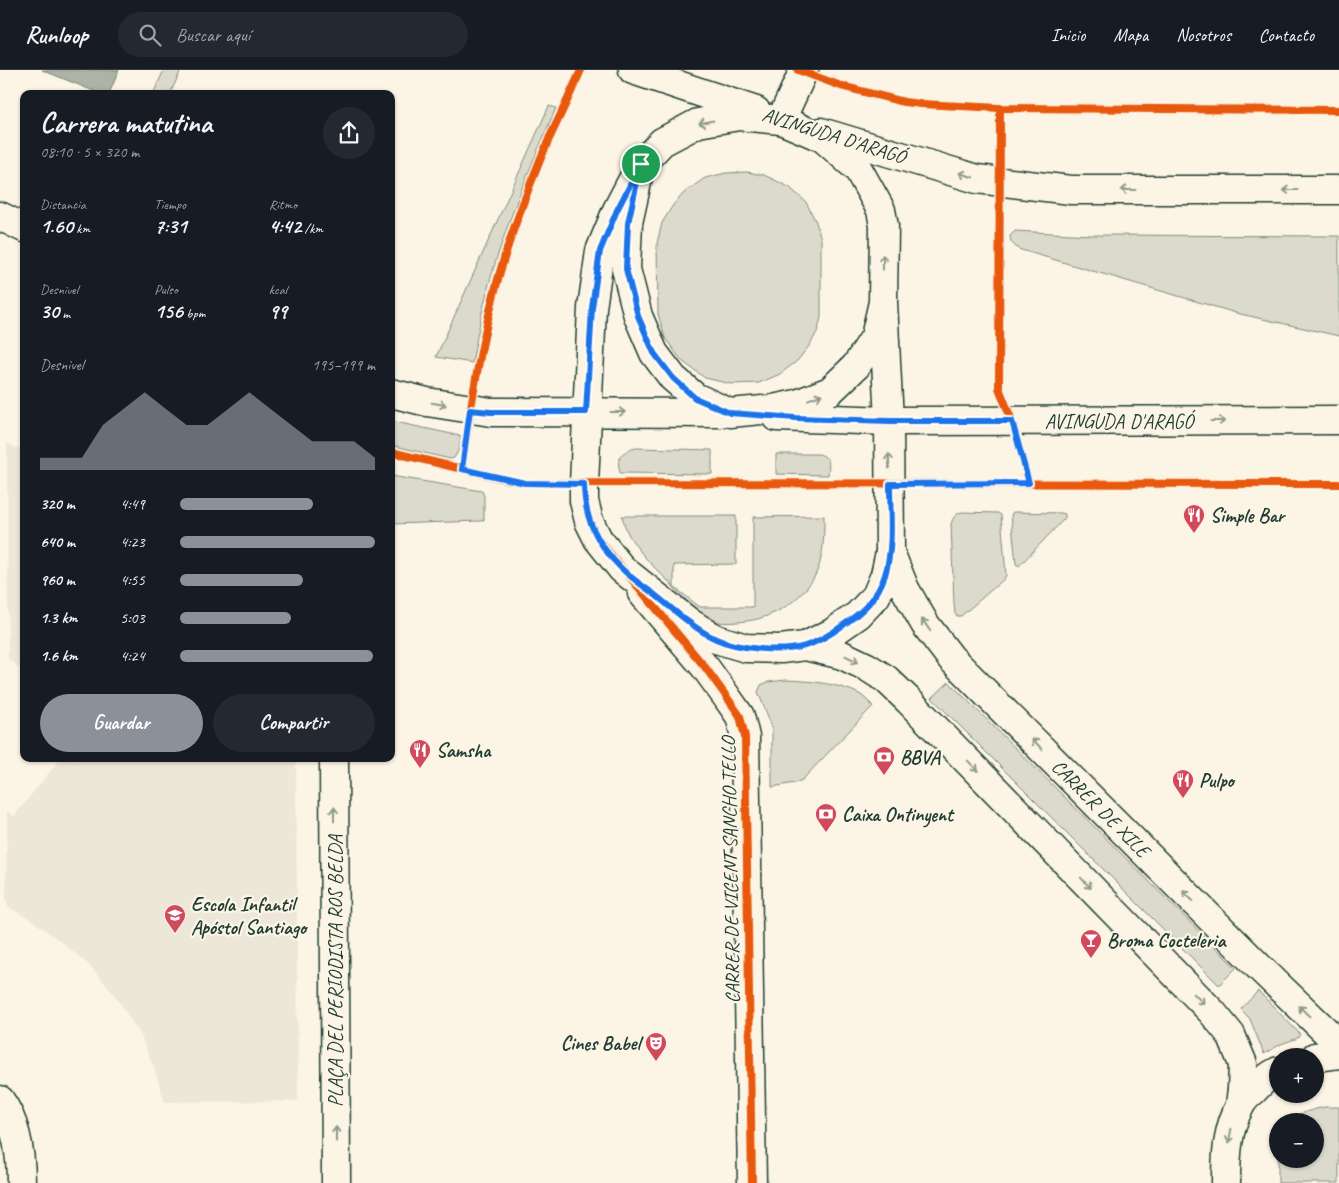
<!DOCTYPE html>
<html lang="es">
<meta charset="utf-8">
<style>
body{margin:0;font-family:Caveat,sans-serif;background:#242831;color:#f1f3f6;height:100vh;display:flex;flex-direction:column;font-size:19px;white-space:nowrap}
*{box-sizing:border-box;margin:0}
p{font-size:16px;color:#9ea1a6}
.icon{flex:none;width:28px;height:28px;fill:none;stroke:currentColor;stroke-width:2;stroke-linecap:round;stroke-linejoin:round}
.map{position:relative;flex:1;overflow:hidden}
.sheet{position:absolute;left:20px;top:20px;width:375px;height:672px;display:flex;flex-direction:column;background:#171b24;border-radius:10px;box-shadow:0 1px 4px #0004}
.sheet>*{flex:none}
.controls{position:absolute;left:1269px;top:978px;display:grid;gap:10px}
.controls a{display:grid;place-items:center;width:55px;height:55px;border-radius:50%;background:#171b24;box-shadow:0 1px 4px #0004;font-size:25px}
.pin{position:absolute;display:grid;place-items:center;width:42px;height:42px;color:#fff;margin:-21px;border:2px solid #fff;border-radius:50%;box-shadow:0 1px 5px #0007}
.round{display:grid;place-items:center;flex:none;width:52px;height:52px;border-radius:26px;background:#242831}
.headline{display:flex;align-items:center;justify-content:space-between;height:85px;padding:0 20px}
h1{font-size:28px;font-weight:700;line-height:38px}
.stats{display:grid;grid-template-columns:repeat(3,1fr);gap:8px;height:85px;padding:5px 20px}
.stats div{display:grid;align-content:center}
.stats b{font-size:21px;font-weight:700}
.stats small{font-size:14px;font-weight:400}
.stats p{font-size:14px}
.chart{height:140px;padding:10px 20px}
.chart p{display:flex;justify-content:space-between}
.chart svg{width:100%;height:90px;margin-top:5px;fill:#8c9099;opacity:.7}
.action{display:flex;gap:10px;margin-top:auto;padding:10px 20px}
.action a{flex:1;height:58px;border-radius:30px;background:#8c9099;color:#fff;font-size:20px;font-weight:700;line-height:58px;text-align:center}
.action a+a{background:#242831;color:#f1f3f6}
ul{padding:0 20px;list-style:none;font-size:16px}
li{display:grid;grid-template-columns:80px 60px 1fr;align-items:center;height:38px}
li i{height:12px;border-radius:6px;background:#8c9099}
header{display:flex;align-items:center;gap:30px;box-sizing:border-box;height:70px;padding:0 25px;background:#171b24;border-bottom:1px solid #363941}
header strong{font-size:24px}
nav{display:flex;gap:28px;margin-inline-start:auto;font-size:18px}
.search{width:350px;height:45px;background:#242831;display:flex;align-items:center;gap:12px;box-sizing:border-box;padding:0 18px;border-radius:28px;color:#9ea1a6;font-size:19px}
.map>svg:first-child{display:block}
</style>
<header>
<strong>Runloop</strong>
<div class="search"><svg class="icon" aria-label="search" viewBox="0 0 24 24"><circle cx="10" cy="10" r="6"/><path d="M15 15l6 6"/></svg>Buscar aquí</div>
<nav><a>Inicio</a><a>Mapa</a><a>Nosotros</a><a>Contacto</a></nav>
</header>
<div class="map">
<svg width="1339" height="1113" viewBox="0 0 1339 1113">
<rect width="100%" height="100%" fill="#fcf5e5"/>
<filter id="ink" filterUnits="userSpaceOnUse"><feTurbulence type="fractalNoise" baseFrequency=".02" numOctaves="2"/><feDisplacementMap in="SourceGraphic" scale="10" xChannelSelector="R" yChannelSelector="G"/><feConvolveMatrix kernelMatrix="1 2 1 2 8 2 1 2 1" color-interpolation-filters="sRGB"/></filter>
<g filter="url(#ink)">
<g fill="#ece7d8">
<path d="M 7,373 L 24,381 L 24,601 L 8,589 Z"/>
<path d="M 60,689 L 296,689 L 298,1031 L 165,1032 L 154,998 L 140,964 L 114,924 L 89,895 L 59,870 L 30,849 L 8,837 L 6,829 L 7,741 L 14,746 Z"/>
</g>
<g fill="#dcdacc" stroke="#7e8c80">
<path d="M 164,0 L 181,0 L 170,24 L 153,24 Z"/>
<path d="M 549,36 L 556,38 C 531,95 506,153 489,214 C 482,240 477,266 472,293 L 436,287 Z"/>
<path d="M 747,102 L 764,105 L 789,117 L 806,132 L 816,152 L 821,169 L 821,247 L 818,260 L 810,275 L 797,291 L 780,304 L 759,313 L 731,314 L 705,308 L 682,291 L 665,268 L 658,244 L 657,173 L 662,153 L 673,135 L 685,122 L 705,108 L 726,103 Z"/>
<path d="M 1015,161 L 1090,165 L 1339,166 L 1339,266 L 1236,243 L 1018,179 L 1011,172 L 1010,166 Z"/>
<path d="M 391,351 L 461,366 L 459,379 L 454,388 L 450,389 L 391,375 Z"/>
<path d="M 637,378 L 712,380 L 712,404 L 620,403 C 619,400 618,393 619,390 C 621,382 630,379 637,378 Z"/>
<path d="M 776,384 L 819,384 C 831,388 829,394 828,405 L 776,404 Z"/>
<path d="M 391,406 L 482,421 L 484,426 L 484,450 L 481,451 L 391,454 Z"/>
<path d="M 962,442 L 998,443 L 1001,445 L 1006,505 L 1004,509 L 961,546 L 957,546 L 955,544 L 954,534 L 951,454 C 953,448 955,444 962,442 Z"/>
<path d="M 1013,442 L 1061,443 L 1065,444 L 1065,448 L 1019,496 L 1016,494 L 1011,445 Z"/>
<path d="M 622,446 L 736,446 L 736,494 L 674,495 L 674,517 L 700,537 L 753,537 L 753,447 L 824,446 C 824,460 824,475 821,488 C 815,522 779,547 747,551 C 735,552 721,555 710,549 C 693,541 682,526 670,513 C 656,499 641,485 630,467 C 626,461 624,453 622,446 Z"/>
<path d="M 786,610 C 809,611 840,613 861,625 C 865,628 869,632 873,636 L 802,710 L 795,713 L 772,717 L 772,659 L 769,649 L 758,622 L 761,615 L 768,612 Z"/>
<path d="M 949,612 L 1236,898 L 1219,915 L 932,628 Z"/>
<path d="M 1258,921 L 1300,964 L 1298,968 L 1281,974 L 1264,984 L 1250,949 L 1241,939 Z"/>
<path d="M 1325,1037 L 1339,1037 L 1339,1113 L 1278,1113 L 1278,1089 L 1315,1089 L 1315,1051 L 1289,1051 C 1301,1042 1311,1040 1325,1037 Z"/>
</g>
<path fill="#aeb3a7" stroke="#758479" d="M 42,0 L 119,0 L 109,24 L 101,24 Z"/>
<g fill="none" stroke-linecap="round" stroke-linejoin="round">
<g stroke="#1f3d34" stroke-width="31">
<g id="minor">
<path d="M 781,50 L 804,0"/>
<path d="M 890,482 L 905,519 L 925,554 L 951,588 L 1259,897 L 1339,974"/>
<path d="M 642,523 L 705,597 L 726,626 L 740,646 L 745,667 L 752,1113"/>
<path d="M 805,576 L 842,585 L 867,597 L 886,609 L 909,631 L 1212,942 L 1231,965 L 1243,994 L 1242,1019 L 1240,1035"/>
<path d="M 334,689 L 336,1113"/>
<path d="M 1315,987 L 1339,984"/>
<path d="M 0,1030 C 17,1053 21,1085 21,1113"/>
<path d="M 1226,1113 C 1226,1087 1227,1059 1240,1036 C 1243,1030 1248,1025 1253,1021 C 1260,1013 1268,1006 1278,1001"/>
</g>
</g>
<g stroke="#1f3d34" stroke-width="31">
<g id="major">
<path d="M 633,0 L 756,41"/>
<path d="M 821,62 L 977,109 L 1071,120 L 1339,120"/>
<path d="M 641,94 L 628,153 L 626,199 L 638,246 L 654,283 L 673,308 L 695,327 L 730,343 L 773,339 L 797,334 L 830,321 L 856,296 L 875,267 L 883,232 L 884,156 L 881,140 L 858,99 L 823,68 L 781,50 L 739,46 L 698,53 L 662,72 L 641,94 L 617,140 L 600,181 L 592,238 L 584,414 L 584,431 L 589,451 L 598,469 L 622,499 L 690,553 L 716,569 L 746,578 L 781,579 L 805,576 L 832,563 L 858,545 L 876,526 L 885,505 L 890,482 L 889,351 L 883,232"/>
<path d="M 0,146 L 24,158"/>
<path d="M 391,323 L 427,332 L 491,342 L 720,343"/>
<path d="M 776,347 L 889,351 L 1339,350"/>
</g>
</g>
<use href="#minor" stroke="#fcf5e5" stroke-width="28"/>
<use href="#major" stroke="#fcf5e5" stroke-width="28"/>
<g stroke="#fcf5e5" stroke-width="11">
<g id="cycleway">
<path d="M 798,0 L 841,16 L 904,32 L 921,34 L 1000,38 L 1339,40"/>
<path d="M 1000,38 L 999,318 L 1012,351 L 1029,413"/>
<path d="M 391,382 L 504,409 L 525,413 L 1339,414"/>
<path d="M 462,399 C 473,319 486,238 513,161 C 524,130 536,99 549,69 C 560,46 571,23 581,0"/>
<path d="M 584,414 C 584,437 588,448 598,469 L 705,597 L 726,626 L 740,646 L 745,667 L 752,1113"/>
</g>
</g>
<use href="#cycleway" stroke="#e8590c" stroke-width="8"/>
</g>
<defs><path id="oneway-shaft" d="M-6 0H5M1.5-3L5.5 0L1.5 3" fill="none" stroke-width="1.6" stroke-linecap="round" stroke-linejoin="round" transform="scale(1.25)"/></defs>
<g stroke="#8e998c">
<use href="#oneway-shaft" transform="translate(706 52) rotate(169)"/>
<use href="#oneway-shaft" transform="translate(966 105) rotate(-163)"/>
<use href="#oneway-shaft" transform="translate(1128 120) rotate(180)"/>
<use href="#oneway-shaft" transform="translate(1290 120) rotate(180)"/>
<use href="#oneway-shaft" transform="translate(883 192) rotate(-90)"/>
<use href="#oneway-shaft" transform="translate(815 327) rotate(-21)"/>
<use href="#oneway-shaft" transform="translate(439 334) rotate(10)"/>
<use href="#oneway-shaft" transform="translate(618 342)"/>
<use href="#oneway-shaft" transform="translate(1218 351)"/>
<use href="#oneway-shaft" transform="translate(889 391) rotate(-91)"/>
<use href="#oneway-shaft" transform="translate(926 555) rotate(-125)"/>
<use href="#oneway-shaft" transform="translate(852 589) rotate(26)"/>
<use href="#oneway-shaft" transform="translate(1037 674) rotate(-135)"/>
<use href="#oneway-shaft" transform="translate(973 696) rotate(46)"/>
<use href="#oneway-shaft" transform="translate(334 744) rotate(-90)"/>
<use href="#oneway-shaft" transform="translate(1086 813) rotate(46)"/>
<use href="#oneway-shaft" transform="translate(1188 826) rotate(-135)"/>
<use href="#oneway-shaft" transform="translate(1199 929) rotate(46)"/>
<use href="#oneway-shaft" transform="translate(1304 941) rotate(-136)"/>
<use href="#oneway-shaft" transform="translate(336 1064) rotate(-90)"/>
<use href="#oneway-shaft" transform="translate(1230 1066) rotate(101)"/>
</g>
</g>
<g fill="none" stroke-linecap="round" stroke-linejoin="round" filter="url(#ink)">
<g stroke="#fff" stroke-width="10">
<path id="route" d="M 641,94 L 628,153 L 626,199 L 638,246 L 654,283 L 673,308 L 695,328 L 730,343 L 796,348 L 889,351 L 1012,351 L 1029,413 L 890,414 C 890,444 894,476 885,505 C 877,529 862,542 842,556 C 831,564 818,572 805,576 C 782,583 738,579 716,569 C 694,559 673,539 654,524 C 643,516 631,508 621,498 C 597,474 584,448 584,414 L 525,413 L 462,399 L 470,340 L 491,342 L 586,342 L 592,238 L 600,181 L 617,140 Z"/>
</g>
<use href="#route" stroke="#1a73e8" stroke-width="6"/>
</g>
<defs>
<g id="restaurant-pin" transform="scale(1.125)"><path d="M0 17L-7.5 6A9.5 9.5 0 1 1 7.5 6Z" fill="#d1495b" stroke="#fcf5e5"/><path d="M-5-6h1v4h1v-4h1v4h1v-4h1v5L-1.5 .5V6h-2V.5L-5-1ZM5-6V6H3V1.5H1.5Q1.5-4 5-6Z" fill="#fff"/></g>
<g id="bank-pin" transform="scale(1.125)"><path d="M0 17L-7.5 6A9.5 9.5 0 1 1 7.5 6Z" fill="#d1495b" stroke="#fcf5e5"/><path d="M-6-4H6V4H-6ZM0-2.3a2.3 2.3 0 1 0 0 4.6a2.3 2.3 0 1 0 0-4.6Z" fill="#fff"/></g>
<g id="school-pin" transform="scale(1.125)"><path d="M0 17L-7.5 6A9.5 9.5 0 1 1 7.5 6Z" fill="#d1495b" stroke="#fcf5e5"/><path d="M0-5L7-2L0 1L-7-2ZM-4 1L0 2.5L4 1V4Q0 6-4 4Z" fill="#fff"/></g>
<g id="bar-pin" transform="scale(1.125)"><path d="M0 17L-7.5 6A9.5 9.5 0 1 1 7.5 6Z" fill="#d1495b" stroke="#fcf5e5"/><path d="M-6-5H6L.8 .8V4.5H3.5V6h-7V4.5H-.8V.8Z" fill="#fff"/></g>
<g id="theatre-pin" transform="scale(1.125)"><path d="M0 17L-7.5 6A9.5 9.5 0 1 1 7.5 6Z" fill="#d1495b" stroke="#fcf5e5"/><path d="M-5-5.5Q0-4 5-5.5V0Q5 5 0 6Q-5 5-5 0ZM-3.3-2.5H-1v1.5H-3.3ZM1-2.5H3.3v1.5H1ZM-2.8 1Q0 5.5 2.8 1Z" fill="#fff"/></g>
</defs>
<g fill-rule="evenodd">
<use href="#restaurant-pin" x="1194" y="445"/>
<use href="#restaurant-pin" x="420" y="680"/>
<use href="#bank-pin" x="884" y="687"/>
<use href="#restaurant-pin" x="1183" y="710"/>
<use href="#bank-pin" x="826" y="744"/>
<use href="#school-pin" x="175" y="845"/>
<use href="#bar-pin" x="1091" y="870"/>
<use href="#theatre-pin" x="656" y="973"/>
</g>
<g text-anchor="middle" stroke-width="4.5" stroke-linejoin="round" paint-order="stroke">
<g font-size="20" fill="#1f3d34" stroke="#fcf5e5">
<text transform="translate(834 65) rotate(17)" y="7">AVINGUDA D'ARAGÓ</text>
<text x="1119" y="358">AVINGUDA D'ARAGÓ</text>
<text transform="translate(1101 738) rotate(45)" y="7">CARRER DE XILE</text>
<text transform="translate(730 800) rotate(-91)" y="7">CARRER DE VICENT SANCHO TELLO</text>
<text transform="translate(335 901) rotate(-90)" y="7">PLAÇA DEL PERIODISTA ROS BELDA</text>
</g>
<g font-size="20" font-weight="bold" fill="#1f3d34" stroke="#fcf5e5" text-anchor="start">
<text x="1210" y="452">Simple Bar</text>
<text x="436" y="687">Samsha</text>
<text x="900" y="694">BBVA</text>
<text x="1199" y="717">Pulpo</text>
<text x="842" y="751">Caixa Ontinyent</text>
<text x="191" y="841">Escola Infantil<tspan x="191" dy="23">Apóstol Santiago</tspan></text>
<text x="1107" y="877">Broma Cocteleria</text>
<text x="640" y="980" text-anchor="end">Cines Babel</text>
</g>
</g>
</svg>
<div class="controls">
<a>+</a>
<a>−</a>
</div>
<div class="pin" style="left:641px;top:94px;background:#1e9e55"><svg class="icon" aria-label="arrive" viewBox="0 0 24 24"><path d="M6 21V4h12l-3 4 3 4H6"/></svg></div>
<section class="sheet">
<div class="headline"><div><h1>Carrera matutina</h1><p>08:10 · 5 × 320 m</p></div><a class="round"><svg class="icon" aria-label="share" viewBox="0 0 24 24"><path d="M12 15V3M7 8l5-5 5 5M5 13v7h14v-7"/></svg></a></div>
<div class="stats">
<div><p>Distancia</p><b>1.60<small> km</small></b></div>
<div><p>Tiempo</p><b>7:31</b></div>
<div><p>Ritmo</p><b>4:42<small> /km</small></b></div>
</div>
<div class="stats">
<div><p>Desnivel</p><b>30<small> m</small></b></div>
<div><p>Pulso</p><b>156<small> bpm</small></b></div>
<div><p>kcal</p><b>99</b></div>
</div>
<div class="chart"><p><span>Desnivel</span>195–199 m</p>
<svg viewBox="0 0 160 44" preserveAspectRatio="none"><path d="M0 44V38L10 38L20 38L30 22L40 14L50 6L60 14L70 22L80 22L90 14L100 6L110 14L120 22L130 30L140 30L150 30L160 38V44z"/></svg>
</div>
<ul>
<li><b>320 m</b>4:49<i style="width:68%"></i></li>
<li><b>640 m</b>4:23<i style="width:100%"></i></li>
<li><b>960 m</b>4:55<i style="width:63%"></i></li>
<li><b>1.3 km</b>5:03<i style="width:57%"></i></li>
<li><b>1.6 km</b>4:24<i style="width:99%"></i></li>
</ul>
<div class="action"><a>Guardar</a><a>Compartir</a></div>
</section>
</div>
